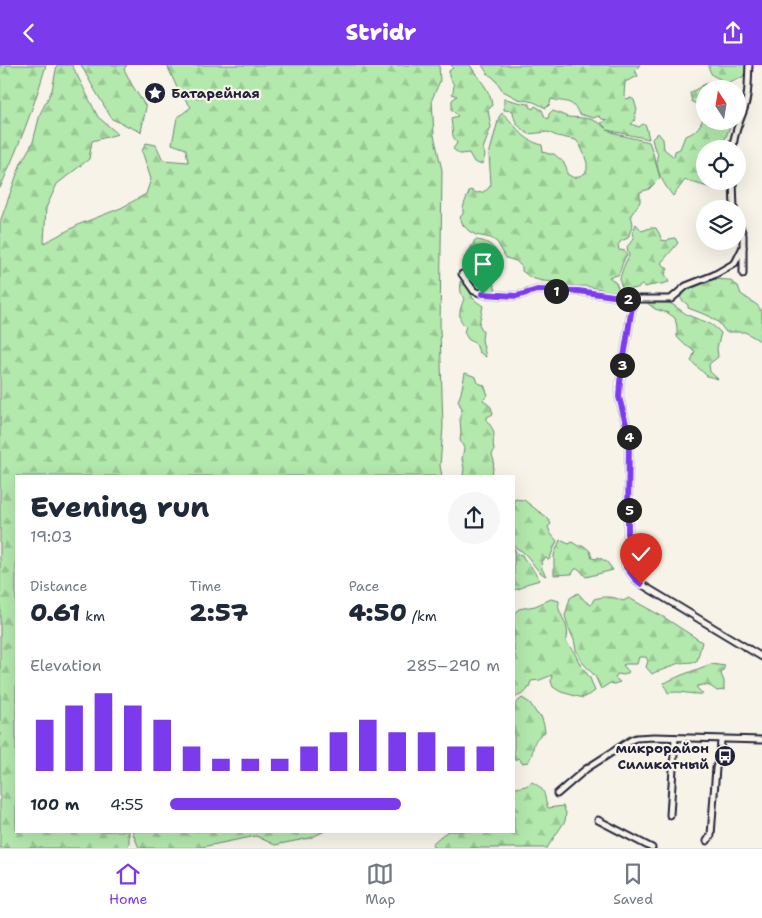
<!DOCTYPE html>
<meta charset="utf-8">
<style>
body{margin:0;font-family:"Shantell Sans",sans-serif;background:#f6f6f7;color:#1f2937;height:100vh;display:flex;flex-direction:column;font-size:19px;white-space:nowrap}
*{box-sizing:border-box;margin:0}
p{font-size:16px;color:#747a83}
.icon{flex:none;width:28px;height:28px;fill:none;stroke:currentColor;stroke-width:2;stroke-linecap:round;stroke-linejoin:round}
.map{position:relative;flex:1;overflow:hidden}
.side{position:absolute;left:15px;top:410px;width:500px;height:358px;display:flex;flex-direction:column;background:#fff;border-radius:0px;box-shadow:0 5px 20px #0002}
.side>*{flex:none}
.needle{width:32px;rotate:348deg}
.fabs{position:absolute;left:696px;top:15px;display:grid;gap:10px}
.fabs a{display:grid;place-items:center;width:50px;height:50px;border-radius:50%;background:#fff;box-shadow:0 5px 20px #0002;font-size:25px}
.pin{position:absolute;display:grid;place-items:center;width:42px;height:42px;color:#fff;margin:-51px -21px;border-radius:50% 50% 50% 0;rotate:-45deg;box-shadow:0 0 5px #0007}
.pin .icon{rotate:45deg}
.km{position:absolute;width:25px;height:25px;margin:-12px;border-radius:50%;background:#222;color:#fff;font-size:14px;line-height:25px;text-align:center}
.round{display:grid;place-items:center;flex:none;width:52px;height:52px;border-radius:26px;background:#f6f6f7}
.headline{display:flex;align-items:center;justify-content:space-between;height:85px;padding:0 15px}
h1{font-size:28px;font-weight:800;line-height:38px}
.metrics{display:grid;grid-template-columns:repeat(3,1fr);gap:8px;height:85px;padding:5px 15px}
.metrics div{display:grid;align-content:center}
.metrics b{font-size:25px;font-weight:800}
.metrics small{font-size:14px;font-weight:400}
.metrics p{font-size:14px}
.chart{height:140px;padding:10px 15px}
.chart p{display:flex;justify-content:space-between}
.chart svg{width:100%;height:90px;margin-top:5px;stroke:#7c3aed;stroke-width:6}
ul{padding:0 15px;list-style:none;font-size:16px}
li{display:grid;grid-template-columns:80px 60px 1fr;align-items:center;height:38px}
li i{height:12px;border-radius:6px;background:#7c3aed}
header{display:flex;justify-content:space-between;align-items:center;height:65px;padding:0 15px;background:#7c3aed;color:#fff;font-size:22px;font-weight:800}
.menu{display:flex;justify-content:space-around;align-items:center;height:70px;border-top:1px solid #e0e1e3;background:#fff;font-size:14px;color:#747a83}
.menu a{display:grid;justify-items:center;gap:2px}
.menu .selected{color:#7c3aed}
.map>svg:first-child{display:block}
</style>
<header><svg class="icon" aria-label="back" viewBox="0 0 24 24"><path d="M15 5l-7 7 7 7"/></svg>Stridr<svg class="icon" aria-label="share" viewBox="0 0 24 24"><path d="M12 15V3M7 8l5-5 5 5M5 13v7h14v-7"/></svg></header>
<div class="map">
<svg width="762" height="783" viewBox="0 0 762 783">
<defs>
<pattern id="forest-firs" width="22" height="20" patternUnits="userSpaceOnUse" patternTransform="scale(1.25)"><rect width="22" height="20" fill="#b3e9ac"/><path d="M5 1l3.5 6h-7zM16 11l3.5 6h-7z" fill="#9ac895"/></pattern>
</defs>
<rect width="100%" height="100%" fill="#f7f3e8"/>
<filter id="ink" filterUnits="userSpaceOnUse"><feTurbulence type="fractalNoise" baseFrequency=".02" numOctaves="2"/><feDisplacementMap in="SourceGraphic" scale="10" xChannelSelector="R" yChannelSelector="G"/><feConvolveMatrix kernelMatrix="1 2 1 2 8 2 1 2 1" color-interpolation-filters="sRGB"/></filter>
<g filter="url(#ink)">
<g fill="url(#forest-firs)" stroke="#6a8674">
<path d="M 0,0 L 46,0 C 34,42 18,83 0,123 Z"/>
<path d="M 57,0 L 72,0 L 98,52 L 118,69 L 92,76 L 89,94 L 57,119 L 46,143 L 44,178 L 80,159 L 121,143 L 146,129 L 151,114 L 142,86 L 146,78 L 156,80 L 163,95 L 188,97 L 186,84 L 172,79 L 177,53 L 191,42 L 178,25 L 167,0 L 439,0 L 440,16 L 432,34 L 434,70 L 442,105 L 440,264 L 443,362 L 440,401 L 442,411 L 16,411 L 16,766 L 129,766 L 129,778 L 127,783 L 0,783 L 0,157 L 21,98 L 33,77 L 40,49 L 52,25 Z"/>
<path d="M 81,0 L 127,0 L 124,4 L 132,20 L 146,42 L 141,67 L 112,54 L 93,22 Z"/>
<path d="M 451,0 L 470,0 C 478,14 491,24 492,41 L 488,45 L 491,62 L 483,84 L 485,90 L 483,98 L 479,99 L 474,97 L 469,88 L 460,89 L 453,84 L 457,78 L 453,71 L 451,53 L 458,51 L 452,45 L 452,35 L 457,31 L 452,29 C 455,22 454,18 449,12 L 449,6 L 453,3 Z"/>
<path d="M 482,0 L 640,0 L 635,5 L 638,11 L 625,17 L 624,30 L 626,34 L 631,33 L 634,35 L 637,45 L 635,49 L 635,55 L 631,59 L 639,62 L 643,59 L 646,61 L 649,74 L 607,65 L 620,70 L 649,77 L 652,85 L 660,113 L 649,124 L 640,127 L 640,137 L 631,150 L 633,159 L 628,173 L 621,176 L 618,180 L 619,185 L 625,186 L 627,190 C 622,196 622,203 618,210 L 609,212 L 616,218 L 620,228 L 615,229 L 607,227 L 601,224 L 585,221 L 567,222 L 559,217 L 542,216 L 535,214 L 530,212 L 522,206 L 522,202 L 516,196 L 506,193 L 497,177 L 491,173 L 476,170 L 469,166 L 463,160 L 460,152 L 463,149 C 462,140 467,133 470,125 L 477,128 L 483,127 L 488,124 L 491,119 L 489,90 L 499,52 L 502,48 C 518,61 520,74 542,80 L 543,87 L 549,89 L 554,89 C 561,95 568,99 567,109 L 574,113 L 584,109 L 587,105 L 587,98 L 584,89 L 580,80 L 576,75 L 557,71 L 548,67 L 528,69 C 519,62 514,58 513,46 L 504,45 L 504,33 C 512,36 520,38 529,39 L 531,43 L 533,44 L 535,41 L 542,45 L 545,52 L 548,54 L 549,49 L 552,46 C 558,47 562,50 568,52 C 577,53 588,52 597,57 C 601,59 603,62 607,64 L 601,58 L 607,55 L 602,54 L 599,51 L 593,53 L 579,49 C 572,34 566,38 551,34 L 550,39 L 546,43 L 534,37 L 518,34 L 503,26 L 494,13 L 488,9 Z"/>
<path d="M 709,0 L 745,0 L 745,7 L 743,12 L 724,19 L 720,14 L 712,10 L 709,4 Z"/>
<path d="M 705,19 L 711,19 L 717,24 L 705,24 L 705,46 L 699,40 L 692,37 L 690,28 Z"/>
<path d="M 705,47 L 705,56 L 731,56 C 730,66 723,74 723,84 L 705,84 L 705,116 L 725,116 L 725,123 L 711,123 L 685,115 L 673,131 C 664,120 653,102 658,88 L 654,82 L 652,74 L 658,68 L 663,74 L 664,84 L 674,92 L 675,86 L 680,84 L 685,71 C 697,68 702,59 705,47 Z"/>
<path d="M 636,159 L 642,166 L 650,163 L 656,163 L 660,170 L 661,175 L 667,176 L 669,174 L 675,173 L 678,178 L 661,198 L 668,204 L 665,209 L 669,217 C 661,220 654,219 645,222 L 642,220 C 636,225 630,224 622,223 C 622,221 620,218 620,215 C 620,210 626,195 629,191 L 627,182 L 634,173 L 633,167 Z"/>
<path d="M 475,175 C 488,175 499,184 499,197 L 483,197 L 477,200 C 486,204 491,204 498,211 L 493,218 L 496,225 C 479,227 477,227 465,214 L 465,207 L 479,217 L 480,209 L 472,203 L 470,195 L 467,190 Z"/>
<path d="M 712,214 L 729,215 L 738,221 L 741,229 L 757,240 L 762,246 L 762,277 L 745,267 L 726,267 L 718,257 L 709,251 L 688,243 L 688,240 L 682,235 L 679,230 C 689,222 701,221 712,214 Z"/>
<path d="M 460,216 C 469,220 468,226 473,233 C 475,236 480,239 483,241 L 479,259 L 483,267 L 482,275 L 486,292 L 479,287 L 476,279 L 468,274 L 464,267 L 466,261 C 456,254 460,244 464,234 L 461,228 Z"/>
<path d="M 663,236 C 674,238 681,247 690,251 C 704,257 710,256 721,268 L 717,283 L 718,292 L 709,299 L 710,307 L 718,314 L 707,311 L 691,296 L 695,286 L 685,280 L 677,272 L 677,262 L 675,253 L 668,248 L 655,244 L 646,237 Z"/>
<path d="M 465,308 L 476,312 L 478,318 L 484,320 L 488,330 L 483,335 L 491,342 L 493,349 L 487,352 L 487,356 C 499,371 491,369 494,385 L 492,390 L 494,396 L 492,411 L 463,411 L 464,403 L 462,394 L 464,383 L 460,375 L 461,368 L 460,353 L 462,344 L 458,336 L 461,328 Z"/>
<path d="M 514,434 L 524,435 L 538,446 L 547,452 L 551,459 L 548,462 L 551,469 L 557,476 L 549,495 L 546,493 L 541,496 L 542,504 L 546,511 C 536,507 532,495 524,488 C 521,485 517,484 514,481 Z"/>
<path d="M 560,475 L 569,479 L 572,477 L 578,481 L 584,481 L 590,486 L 592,493 L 597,494 L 598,492 L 607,497 L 613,505 L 586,512 L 579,504 L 575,504 L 572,509 L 554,510 L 554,490 Z"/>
<path d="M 514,483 L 517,489 L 522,490 C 524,495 526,496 530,500 C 533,505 536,510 540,515 L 526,519 L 521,523 L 514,525 Z"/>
<path d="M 578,528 L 585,536 L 591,540 L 594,534 C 605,531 613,531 623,536 L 629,533 L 665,553 L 702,577 L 697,596 C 691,598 686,597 680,598 C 675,599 672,601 668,603 C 663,606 658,605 652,609 L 646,602 L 648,596 L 646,592 L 639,592 L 637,599 L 626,599 L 623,600 L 629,607 L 624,610 L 617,609 L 615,613 L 620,617 L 614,619 L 610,618 L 601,624 L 595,611 L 582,597 L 576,585 L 574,575 L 569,564 L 565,551 L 570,533 Z"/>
<path d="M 551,534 L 559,536 C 559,539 558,542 559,544 C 563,556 571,564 566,577 L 574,587 L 580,599 L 590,613 L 595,626 L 583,633 L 561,627 L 553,622 L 551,616 L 552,610 L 540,615 L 531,616 C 528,628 524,628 514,633 L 514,548 L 519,544 L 535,541 Z"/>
<path d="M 711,599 L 725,601 L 721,609 L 724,616 L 724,625 L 717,626 C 710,620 704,618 696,622 L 703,629 C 691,630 679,625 668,628 L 664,618 L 682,610 Z"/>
<path d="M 522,633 L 530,638 L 537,649 L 541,651 L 544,660 L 545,667 C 528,677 537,684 528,697 L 522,698 L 519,693 L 514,695 L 514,640 Z"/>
<path d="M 532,717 C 547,725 543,729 548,743 L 563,741 L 566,748 L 565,756 L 547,783 L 434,783 L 432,779 L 441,771 L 448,766 L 514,766 L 514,727 L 516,723 L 526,721 Z"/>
<path d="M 132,766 L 325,766 L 310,773 L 275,780 L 256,771 L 197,783 L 139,783 Z"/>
</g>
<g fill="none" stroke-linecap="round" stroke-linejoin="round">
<g stroke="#22223b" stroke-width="9">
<g id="minor">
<path d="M 733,84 C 733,68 741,55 745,41 C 749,28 748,13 749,0"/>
<path d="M 733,116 L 734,144"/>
<path d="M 738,155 L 743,170 L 743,209"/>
<path d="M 462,209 L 474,226 L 483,229 L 517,231 L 537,225 L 578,226 L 634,234 L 671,234 L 686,221 L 714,210 L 735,198 L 743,182"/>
<path d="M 634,234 L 631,248 L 620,317 L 619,332 L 629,370 L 628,456 L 628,482 L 626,495 L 626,502 L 635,514 L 641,519 L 762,592"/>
<path d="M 557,729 L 586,704 L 631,675 L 636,673 L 654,672 L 762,675"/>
<path d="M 670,750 L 675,673"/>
<path d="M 598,755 L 652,783"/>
<path d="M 707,776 L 711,770 L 716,703 L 720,690 L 721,675"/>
</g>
</g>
<use href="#minor" stroke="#f7f3e8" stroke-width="5"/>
</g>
</g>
<g fill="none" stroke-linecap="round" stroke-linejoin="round" filter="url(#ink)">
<g stroke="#fff" stroke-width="10">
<path id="route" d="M 483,229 L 517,231 L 537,225 L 578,226 L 634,234 L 631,248 L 620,317 L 619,332 L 629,370 L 628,456 L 628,482 L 626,495 L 626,502 L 635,514 L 641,519"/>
</g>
<use href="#route" stroke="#7c3aed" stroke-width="6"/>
</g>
<defs>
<g id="sight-disc" transform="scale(1.125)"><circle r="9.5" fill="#22223b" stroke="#f7f3e8"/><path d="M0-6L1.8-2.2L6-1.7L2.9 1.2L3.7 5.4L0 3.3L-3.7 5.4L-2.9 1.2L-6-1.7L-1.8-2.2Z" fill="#fff"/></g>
<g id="bus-disc" transform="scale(1.125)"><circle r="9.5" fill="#22223b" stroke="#f7f3e8"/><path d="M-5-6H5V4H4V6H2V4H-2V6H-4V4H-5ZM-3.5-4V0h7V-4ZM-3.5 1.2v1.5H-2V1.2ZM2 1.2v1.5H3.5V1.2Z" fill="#fff"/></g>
</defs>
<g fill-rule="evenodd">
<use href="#sight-disc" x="155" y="28"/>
<use href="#bus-disc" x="725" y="691"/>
</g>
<g text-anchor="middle" stroke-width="4.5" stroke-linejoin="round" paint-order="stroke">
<g font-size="14" font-weight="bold" fill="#22223b" stroke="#f7f3e8" text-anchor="start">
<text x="171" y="33">Батарейная</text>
<text x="709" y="688" text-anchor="end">микрорайон<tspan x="709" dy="16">Силикатный</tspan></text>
</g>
</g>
</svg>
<div class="fabs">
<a><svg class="needle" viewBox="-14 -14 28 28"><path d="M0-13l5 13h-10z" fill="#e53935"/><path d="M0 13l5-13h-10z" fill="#747a83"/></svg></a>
<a><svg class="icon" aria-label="locate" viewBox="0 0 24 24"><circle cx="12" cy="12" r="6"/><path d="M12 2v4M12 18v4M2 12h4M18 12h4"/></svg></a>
<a><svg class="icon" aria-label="layers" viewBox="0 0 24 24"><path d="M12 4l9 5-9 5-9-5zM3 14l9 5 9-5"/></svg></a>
</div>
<div class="pin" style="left:483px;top:229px;background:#1e9e55"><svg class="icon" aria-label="arrive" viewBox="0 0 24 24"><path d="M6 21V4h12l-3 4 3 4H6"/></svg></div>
<div class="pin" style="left:641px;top:519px;background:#d93025"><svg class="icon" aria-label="check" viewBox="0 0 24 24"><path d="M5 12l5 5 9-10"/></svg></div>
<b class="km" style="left:556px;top:226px">1</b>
<b class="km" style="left:628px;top:234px">2</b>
<b class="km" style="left:622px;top:300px">3</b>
<b class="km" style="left:629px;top:372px">4</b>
<b class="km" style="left:629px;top:445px">5</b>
<section class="side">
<div class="headline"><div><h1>Evening run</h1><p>19:03</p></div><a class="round"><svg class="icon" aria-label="share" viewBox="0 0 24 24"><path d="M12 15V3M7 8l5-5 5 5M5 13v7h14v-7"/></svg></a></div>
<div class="metrics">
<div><p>Distance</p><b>0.61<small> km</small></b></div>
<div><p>Time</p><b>2:57</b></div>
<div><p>Pace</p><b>4:50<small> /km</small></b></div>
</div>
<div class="chart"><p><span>Elevation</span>285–290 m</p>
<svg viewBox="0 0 160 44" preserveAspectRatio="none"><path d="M5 44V19M15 44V12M25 44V6M35 44V12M45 44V19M55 44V32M65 44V38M75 44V38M85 44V38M95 44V32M105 44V25M115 44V19M125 44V25M135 44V25M145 44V32M155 44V32"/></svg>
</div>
<ul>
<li><b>100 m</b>4:55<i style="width:70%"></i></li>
</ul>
</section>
</div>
<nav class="menu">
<a class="selected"><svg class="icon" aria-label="home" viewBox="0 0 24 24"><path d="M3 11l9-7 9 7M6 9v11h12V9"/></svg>Home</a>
<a><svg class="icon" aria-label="map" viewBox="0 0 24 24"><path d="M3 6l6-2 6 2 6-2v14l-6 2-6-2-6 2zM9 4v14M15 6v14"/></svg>Map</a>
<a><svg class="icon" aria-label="saved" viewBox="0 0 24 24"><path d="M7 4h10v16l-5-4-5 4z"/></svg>Saved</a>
</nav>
